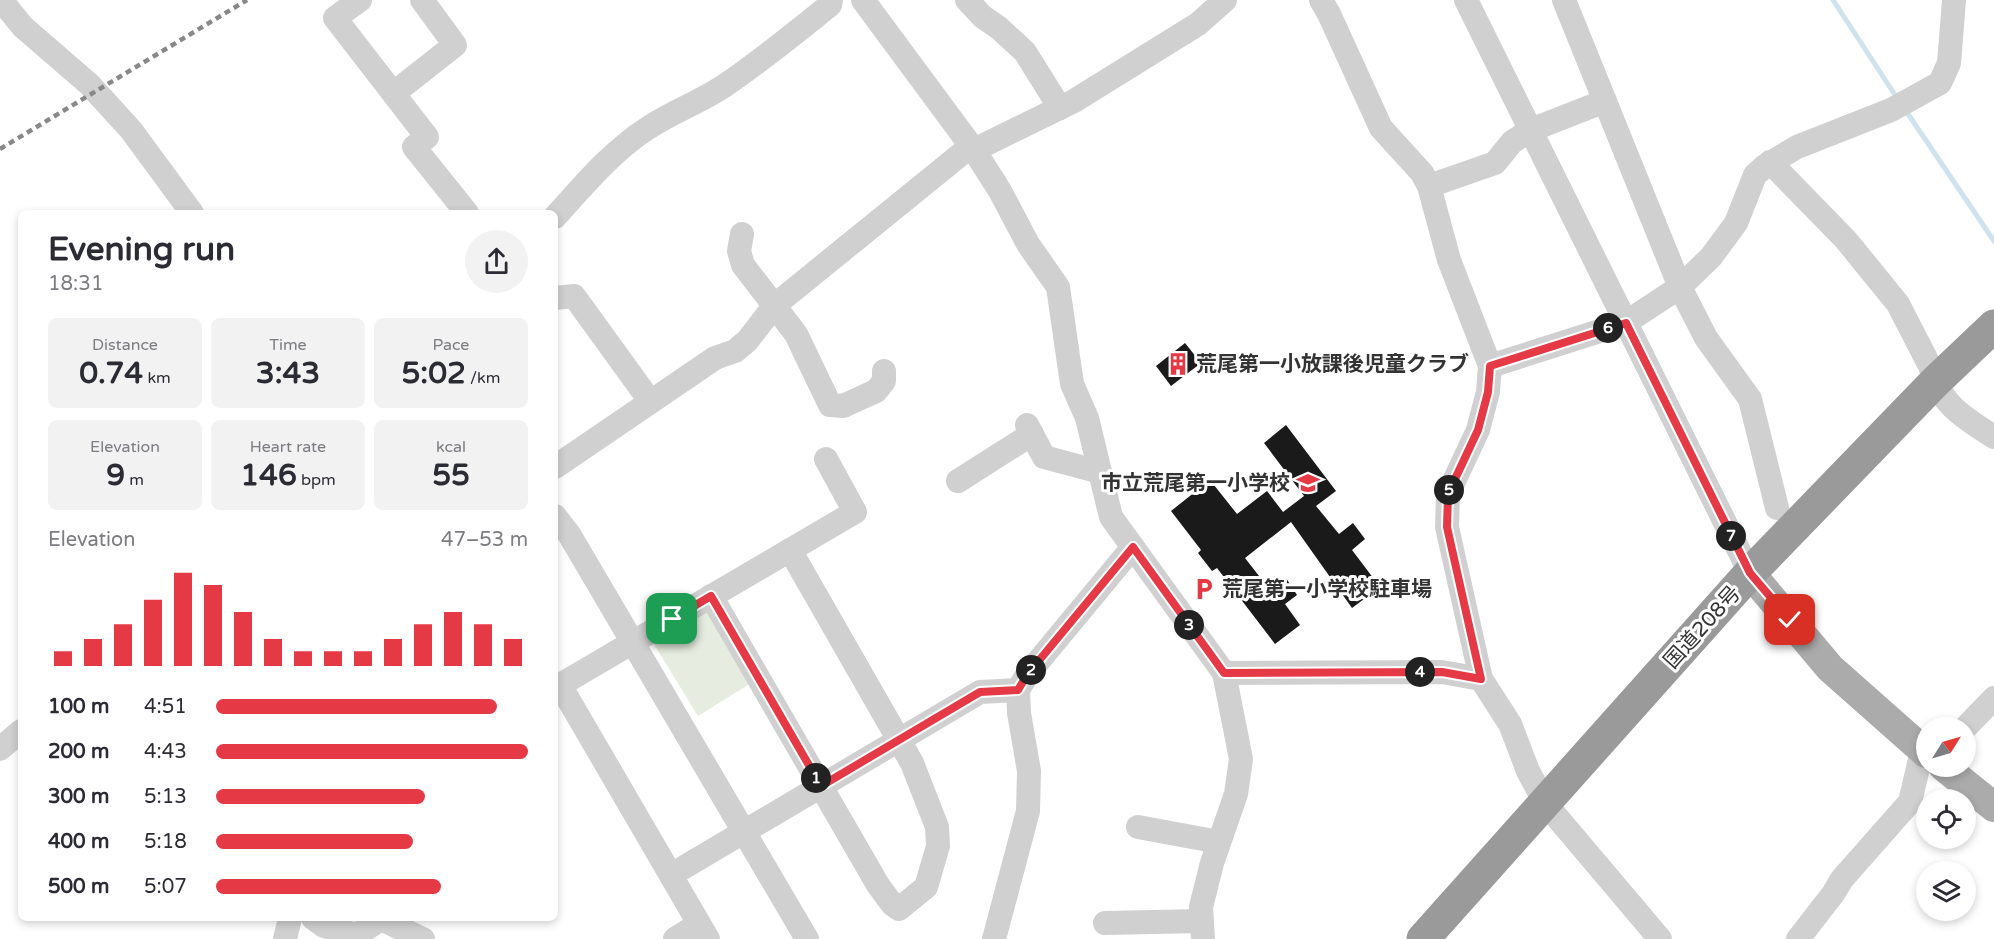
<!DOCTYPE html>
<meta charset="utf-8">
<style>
body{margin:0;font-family:"Varela Round","Noto Sans JP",sans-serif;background:#f2f2f3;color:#2b2b33;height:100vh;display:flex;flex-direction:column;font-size:22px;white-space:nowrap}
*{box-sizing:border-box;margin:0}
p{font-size:20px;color:#7c7c81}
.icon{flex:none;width:33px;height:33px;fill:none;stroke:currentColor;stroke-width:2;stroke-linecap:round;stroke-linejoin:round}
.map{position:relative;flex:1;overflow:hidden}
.side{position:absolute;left:18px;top:210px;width:540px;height:711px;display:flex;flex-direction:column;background:#fff;border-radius:9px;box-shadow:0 3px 9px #0003}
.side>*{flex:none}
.needle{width:39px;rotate:53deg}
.fabs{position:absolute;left:1916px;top:717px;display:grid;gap:12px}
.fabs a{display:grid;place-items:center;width:60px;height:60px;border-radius:50%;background:#fff;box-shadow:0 3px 9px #0003;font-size:30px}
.pin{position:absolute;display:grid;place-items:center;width:51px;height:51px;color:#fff;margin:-26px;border-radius:12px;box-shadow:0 3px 9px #0006}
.km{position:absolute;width:30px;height:30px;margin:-15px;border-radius:50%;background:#222;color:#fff;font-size:16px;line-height:30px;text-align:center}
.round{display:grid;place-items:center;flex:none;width:63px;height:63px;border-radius:32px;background:#f2f2f3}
.head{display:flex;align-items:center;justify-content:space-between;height:102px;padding:0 30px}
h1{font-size:33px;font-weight:800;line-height:45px}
.figures{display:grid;grid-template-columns:repeat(3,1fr);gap:9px;height:102px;padding:6px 30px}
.figures div{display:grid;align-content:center;border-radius:9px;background:#f2f2f3;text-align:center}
.figures b{font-size:30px;font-weight:800}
.figures small{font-size:16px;font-weight:400}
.figures p{font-size:16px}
.chart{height:168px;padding:12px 30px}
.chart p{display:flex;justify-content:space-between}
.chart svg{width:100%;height:108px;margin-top:6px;stroke:#e63946;stroke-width:6}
ul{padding:0 30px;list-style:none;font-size:20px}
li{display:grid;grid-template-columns:96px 72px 1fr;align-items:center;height:45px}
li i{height:15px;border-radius:8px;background:#e63946}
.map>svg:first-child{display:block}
</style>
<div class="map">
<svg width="1994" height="939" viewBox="0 0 1994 939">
<rect width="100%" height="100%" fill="#fff"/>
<path fill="#e6ecdf" d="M 706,609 L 751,683 L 698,716 L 652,641 Z"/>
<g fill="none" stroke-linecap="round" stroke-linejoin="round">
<g stroke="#cfe2ee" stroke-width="5">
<path d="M 1833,0 L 1897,98"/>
<path d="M 1904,108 L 1994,241"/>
</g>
</g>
<g fill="#1a1a1a">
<path d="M 1185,343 L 1201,363 L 1171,386 L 1156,366 Z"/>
<path d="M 1286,425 L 1336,491 L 1316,506 L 1339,534 L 1353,523 L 1365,539 L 1352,550 L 1380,587 L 1352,608 L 1291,522 L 1245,558 L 1270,590 L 1286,578 L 1297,595 L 1285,604 L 1300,625 L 1275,644 L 1217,568 L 1212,571 L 1198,553 L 1201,550 L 1171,511 L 1210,480 L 1237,514 L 1267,491 L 1283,512 L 1304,496 L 1264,443 Z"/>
</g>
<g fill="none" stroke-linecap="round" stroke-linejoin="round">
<g stroke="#d0d0d0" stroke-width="24">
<path d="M 1,0 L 23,27 L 89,84 L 131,130 L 192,213"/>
<path d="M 360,0 L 335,18 L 427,137 L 414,147 L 467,213"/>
<path d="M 863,0 L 974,150 L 1000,191 L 1028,244 L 1058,287 L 1072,384 L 1087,418 L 1111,517 L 1224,673 L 1241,759 L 1236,794 L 1212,863 L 1201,907 L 1203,939"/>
<path d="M 967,0 L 983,17 L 999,28 L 1025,52 L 1060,108"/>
<path d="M 1321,0 L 1329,14 L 1381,128 L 1422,173 L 1429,186 L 1449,260 L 1490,366 L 1488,392 L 1478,430 L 1448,494 L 1447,527 L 1481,679"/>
<path d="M 1466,0 L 1750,573"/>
<path d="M 1564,0 L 1680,287 L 1706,338 L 1750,399 L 1777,508"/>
<path d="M 394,93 L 455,45 L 422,0"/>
<path d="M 974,150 L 1074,101 L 1198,24 L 1225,0"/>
<path d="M 1770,162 L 1846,240 L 1898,304 L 1933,372 C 1940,405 1968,420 1994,437"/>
<path d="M 1429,186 L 1495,163 L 1512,142 L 1531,130 L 1605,101"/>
<path d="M 555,217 C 583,186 612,151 648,128 C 672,112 700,102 724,86 C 761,61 795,33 830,5 L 831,0"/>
<path d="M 742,234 L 739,251 L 743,265 L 796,334 L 830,405 L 843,406 L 876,391 L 884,381 L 884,371"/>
<path d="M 555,298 L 574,296 L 650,401"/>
<path d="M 1490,366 L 1625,323 L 1680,287 L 1711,257 L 1736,223 L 1755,175 L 1765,166 L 1797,147 L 1891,110 L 1940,83 L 1949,63 L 1954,0"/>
<path d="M 1027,425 L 1044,457 L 1100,472"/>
<path d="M 555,467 L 715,358 L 735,351 L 747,341 L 775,305 L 971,146"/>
<path d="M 958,481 L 1032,434"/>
<path d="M 555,516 L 569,534 L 807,939"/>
<path d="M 711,596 L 878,885 L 892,904 L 899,909 L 926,887 L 938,846 L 937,827 L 912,763 L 790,550"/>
<path d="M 1224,673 L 1442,672 L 1481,679 L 1510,724 L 1528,771 L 1545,803 L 1660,939"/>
<path d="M 1965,728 L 1994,698"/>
<path d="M 0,749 L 21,731"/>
<path d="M 1138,827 L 1219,842"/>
<path d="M 671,875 L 980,692 L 1018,690"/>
<path d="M 313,918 L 324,926 L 357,935 L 381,919 L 423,939"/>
<path d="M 1105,923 L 1201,921"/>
<path d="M 285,939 L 290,918"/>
<path d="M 675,939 L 699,924"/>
<path d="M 708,939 L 560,685 L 855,512 L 826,459"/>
<path d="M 994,939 L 1028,811 L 1029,771 L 1019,713 L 1018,690 L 1027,675 L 1133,547"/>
<path d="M 1798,939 L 1833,894 L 1842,879 L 1910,802 L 1922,751 L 1926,751"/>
</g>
<g stroke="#ababab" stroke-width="30">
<path d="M 1750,573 L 1830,668 L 1926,753"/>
<path d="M 1943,766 L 1994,807"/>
</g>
<path stroke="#9a9a9a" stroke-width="33" d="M 1423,939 L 1750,573 L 1935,382 L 1994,326"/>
<path stroke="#888" stroke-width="4.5" stroke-dasharray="6 4.5" stroke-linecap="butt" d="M 0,149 L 247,0"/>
</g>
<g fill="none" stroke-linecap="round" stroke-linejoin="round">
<g stroke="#fff" stroke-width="12">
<path id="route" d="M 672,619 L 711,596 L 821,786 L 980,692 L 1018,690 L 1027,675 L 1133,547 L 1224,673 L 1442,672 L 1481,679 L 1447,527 L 1448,494 L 1478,430 L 1488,392 L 1490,366 L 1626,323 L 1750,573 L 1790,620"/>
</g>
<use href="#route" stroke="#e63946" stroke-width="8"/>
</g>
<defs>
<g id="building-bare" transform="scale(1.8)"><path d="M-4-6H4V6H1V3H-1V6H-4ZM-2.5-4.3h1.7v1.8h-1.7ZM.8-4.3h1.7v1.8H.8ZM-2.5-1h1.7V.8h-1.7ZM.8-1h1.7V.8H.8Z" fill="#e63946" stroke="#fff" stroke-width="2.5" paint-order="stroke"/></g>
<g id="school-bare" transform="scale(1.8)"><path d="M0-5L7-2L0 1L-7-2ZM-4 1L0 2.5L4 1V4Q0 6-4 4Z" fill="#e63946" stroke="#fff" stroke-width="2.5" paint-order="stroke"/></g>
<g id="parking-bare" transform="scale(1.8)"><path d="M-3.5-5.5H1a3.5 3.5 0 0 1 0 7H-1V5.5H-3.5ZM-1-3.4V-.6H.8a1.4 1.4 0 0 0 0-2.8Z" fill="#e63946" stroke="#fff" stroke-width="2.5" paint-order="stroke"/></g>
</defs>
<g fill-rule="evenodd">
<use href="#building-bare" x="1178" y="364"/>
<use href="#school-bare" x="1308" y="483"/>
<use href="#parking-bare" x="1204" y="589"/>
</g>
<g text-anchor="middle" stroke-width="6" stroke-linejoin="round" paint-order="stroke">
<g font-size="21" font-weight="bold" fill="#333" stroke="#fff" text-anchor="start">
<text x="1196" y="371">荒尾第一小放課後児童クラブ</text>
<text x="1290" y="490" text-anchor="end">市立荒尾第一小学校</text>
<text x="1222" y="596">荒尾第一小学校駐車場</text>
</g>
<g font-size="21" fill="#333" stroke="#fff">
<text transform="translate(1702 627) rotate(-48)" y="7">国道208号</text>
</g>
</g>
</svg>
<div class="fabs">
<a><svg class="needle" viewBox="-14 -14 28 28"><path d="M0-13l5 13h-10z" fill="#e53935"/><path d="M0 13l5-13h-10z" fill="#7c7c81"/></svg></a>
<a><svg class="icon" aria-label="locate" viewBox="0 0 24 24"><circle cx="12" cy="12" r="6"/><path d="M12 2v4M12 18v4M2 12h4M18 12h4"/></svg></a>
<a><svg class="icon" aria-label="layers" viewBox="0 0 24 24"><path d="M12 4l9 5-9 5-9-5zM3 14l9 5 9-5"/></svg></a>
</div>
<div class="pin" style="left:672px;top:619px;background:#1e9e55"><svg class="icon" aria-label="arrive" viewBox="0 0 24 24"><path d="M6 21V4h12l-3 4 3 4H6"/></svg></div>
<div class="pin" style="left:1790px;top:620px;background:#d93025"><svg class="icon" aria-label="check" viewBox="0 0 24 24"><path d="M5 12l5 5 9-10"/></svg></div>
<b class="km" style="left:816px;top:778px">1</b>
<b class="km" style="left:1031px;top:670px">2</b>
<b class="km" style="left:1189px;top:625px">3</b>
<b class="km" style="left:1420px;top:672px">4</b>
<b class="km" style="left:1449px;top:490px">5</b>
<b class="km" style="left:1608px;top:328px">6</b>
<b class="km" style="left:1731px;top:536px">7</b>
<section class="side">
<div class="head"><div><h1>Evening run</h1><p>18:31</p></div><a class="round"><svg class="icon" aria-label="share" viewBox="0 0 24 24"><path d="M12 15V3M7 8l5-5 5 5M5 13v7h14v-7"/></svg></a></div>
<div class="figures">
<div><p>Distance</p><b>0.74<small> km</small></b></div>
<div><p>Time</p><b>3:43</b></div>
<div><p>Pace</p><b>5:02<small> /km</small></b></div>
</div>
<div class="figures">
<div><p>Elevation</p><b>9<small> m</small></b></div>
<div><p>Heart rate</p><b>146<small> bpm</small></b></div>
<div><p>kcal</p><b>55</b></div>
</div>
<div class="chart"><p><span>Elevation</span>47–53 m</p>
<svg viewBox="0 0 160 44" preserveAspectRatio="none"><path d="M5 44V38M15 44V33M25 44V27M35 44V17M45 44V6M55 44V11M65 44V22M75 44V33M85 44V38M95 44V38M105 44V38M115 44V33M125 44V27M135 44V22M145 44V27M155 44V33"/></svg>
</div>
<ul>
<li><b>100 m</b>4:51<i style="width:90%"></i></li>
<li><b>200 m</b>4:43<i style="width:100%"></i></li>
<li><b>300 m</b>5:13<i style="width:67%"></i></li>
<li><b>400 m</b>5:18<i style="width:63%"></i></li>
<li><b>500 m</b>5:07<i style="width:72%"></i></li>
</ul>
</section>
</div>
